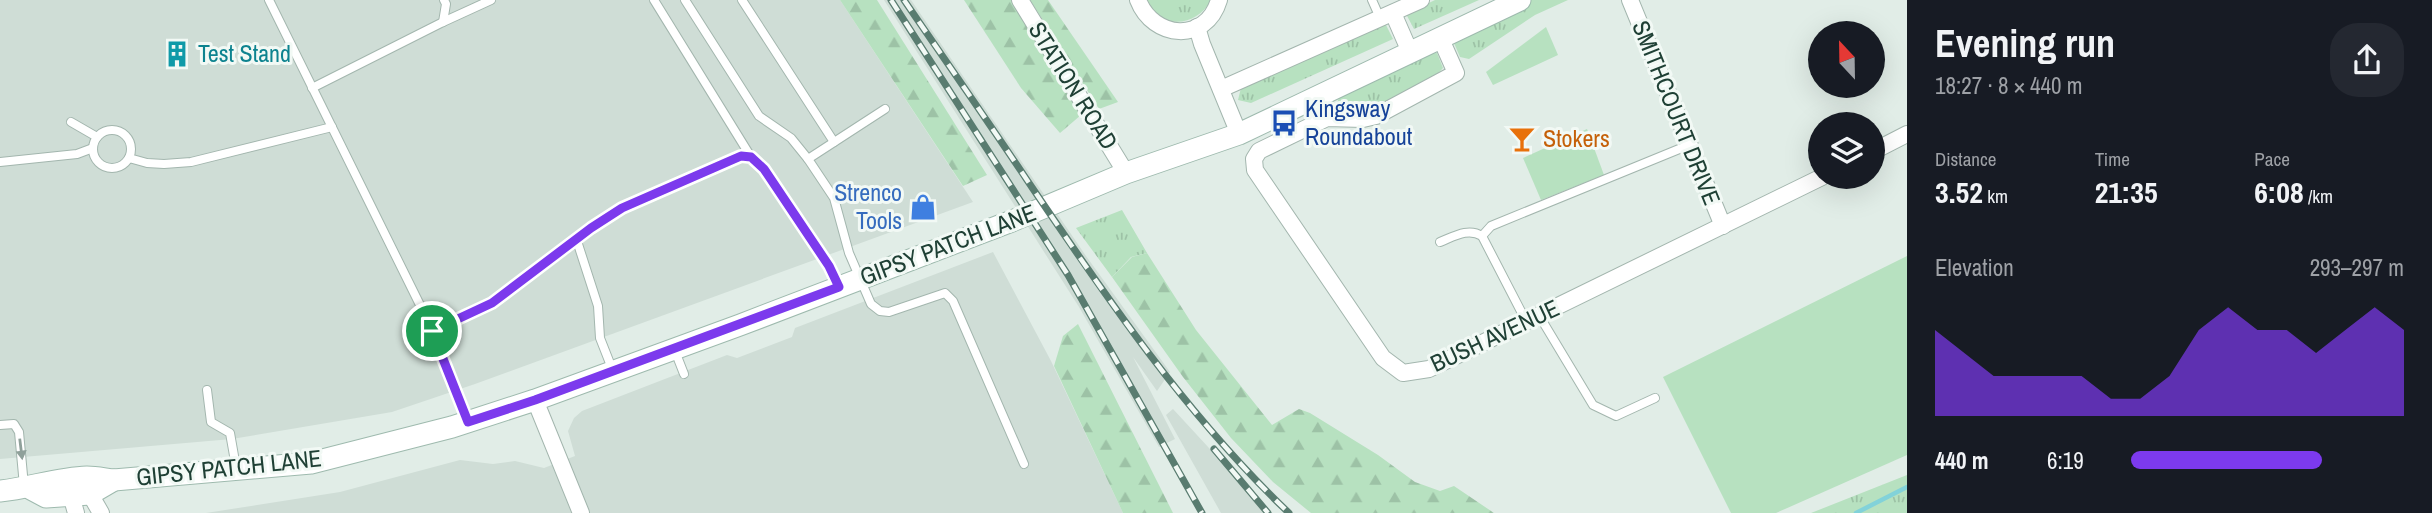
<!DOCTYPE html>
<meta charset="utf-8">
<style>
body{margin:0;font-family:"Archivo Narrow",sans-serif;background:#242831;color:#f1f3f6;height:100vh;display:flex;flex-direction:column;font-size:26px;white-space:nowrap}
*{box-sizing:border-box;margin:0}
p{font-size:23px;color:#9ea1a6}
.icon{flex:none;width:38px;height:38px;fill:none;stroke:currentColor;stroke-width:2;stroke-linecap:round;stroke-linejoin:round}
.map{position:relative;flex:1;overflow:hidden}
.panel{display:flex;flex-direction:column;background:#171b24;width:525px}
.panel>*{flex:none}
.needle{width:46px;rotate:338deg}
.controls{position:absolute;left:1808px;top:21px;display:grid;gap:14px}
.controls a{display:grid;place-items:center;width:77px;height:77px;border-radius:50%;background:#171b24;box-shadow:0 7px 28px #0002;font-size:35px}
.pin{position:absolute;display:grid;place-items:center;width:60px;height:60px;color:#fff;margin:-30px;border:4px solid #fff;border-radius:50%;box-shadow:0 2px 7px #0007}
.round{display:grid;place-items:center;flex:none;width:74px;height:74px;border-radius:28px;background:#242831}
.headline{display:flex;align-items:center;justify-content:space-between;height:119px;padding:0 28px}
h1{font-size:38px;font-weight:800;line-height:52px}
.metrics{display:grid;grid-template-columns:repeat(3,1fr);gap:10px;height:119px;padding:7px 28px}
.metrics div{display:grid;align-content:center}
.metrics b{font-size:30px;font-weight:800}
.metrics small{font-size:19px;font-weight:400}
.metrics p{font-size:19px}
.chart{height:196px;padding:14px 28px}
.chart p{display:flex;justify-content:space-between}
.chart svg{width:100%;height:126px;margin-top:7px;fill:#7c3aed;opacity:.7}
ul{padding:0 28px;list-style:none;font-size:23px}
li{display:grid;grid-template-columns:112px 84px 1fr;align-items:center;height:52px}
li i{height:18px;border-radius:9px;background:#7c3aed}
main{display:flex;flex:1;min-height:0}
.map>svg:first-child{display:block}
</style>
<main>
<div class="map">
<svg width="1907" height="513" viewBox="0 0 1907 513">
<defs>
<pattern id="grass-tufts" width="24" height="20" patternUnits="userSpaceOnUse" patternTransform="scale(1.75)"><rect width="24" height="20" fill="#b7e1c0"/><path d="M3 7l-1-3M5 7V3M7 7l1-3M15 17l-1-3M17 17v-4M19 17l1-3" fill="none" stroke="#9dc2a6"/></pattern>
<pattern id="forest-firs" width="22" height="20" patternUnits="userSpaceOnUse" patternTransform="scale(1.75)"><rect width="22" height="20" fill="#b7e1c0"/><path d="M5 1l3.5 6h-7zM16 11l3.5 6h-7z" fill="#9dc2a6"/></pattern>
</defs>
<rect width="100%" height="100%" fill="#e1ede7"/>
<g fill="#cfddd6">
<path d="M 0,0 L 840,0 L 973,202 L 475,384 L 392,412 L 232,439 L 0,459 Z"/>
<path d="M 884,0 L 911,0 L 1086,256 L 1170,372 L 1157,391 L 1133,357 L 1175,439 L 1159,447 L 1079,307 Z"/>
<path d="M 993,252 L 1051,361 L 1123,513 L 206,513 L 340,492 L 460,460 L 493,464 L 515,461 L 544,468 L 575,456 L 568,431 L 574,418 L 582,411 L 727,355 L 737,358 L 792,337 L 795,328 Z"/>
<path d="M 1173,409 L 1256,499 L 1271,513 L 1221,513 L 1166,415 Z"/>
</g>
<g fill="url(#grass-tufts)">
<path d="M 1147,0 L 1211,0 C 1197,27 1160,31 1147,0 Z"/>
<path d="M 1435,0 L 1479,0 L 1414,29 L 1406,14 Z"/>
<path d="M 1531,0 L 1568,0 L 1535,15 L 1469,59 L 1460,57 L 1454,43 L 1466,30 Z"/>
<path d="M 1385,23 L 1393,39 L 1251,103 L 1238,100 L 1241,88 Z"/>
<path d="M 1437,53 L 1443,68 L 1432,80 L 1369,109 L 1332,110 L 1340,97 L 1426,54 Z"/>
<path d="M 1122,210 L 1147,253 L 1131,257 L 1112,277 L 1076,228 Z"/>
<path d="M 1907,475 L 1907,513 L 1811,513 Z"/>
</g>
<g fill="url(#forest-firs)">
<path d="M 840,0 L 877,0 L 987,175 L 963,186 Z"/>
<path d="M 964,0 L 1012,0 L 1081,115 L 1060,133 L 1021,88 Z"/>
<path d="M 1030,0 L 1048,0 L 1118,102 L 1099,109 Z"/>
<path d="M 1147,253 L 1196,330 L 1272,425 L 1299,409 L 1310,413 L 1378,455 L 1415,482 L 1440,491 L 1454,486 L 1494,513 L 1311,513 L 1273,482 L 1231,438 L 1183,377 L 1112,277 L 1132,257 Z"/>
<path d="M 1078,324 L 1173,513 L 1123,513 L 1054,366 L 1063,336 Z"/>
</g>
<g fill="#b7e1c0">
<path d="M 1546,27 L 1558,55 L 1493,85 L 1486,72 Z"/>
<path d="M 1587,129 L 1604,175 L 1541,200 L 1523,158 Z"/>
<path d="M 1907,256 L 1907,455 L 1776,513 L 1731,513 L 1663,377 Z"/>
</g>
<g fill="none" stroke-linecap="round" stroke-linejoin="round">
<path stroke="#82d2d9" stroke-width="4.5" d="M 1856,513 L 1907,487"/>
<g stroke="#a3b6ae" stroke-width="10">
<g id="service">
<path d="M 269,0 L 420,305 L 468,421"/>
<path d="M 654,0 L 751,157"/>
<path d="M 685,0 L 759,116 L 791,138 L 808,159"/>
<path d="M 742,0 L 834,142"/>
<path d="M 1372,0 L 1380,18"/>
<path d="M 443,22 L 491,0"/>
<path d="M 312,88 L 443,22 L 446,4 L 444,0"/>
<path d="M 885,109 L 808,159 L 834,198 L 849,253 L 871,304 L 880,311 L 889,312 L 945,293 L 953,301 L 1024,464"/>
<path d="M 71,122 L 97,137"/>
<circle cx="112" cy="149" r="19"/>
<path d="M 129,158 L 147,163 L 164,164 L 191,162 L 332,127"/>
<path d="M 0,162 L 77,154 L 93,148"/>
<path d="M 1482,236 L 1491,226 L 1689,145"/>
<path d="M 577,241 C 623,200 686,180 741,156 L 751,157 L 764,169 L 829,266 L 838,285"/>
<path d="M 1440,242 C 1453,237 1468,227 1482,236 L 1527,323"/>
<path d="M 1540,317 L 1593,405 L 1616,416 L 1655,398"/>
<path d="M 432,331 L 492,304 L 577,241 L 598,306 L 600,338 L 613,371"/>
<path d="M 675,351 L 684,374"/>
<path d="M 207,390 L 211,422 L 230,433 L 236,467"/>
<path d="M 0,425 L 14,424 L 19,432 L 24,486"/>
</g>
</g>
<g stroke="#a3b6ae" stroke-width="18">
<g id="minor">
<path d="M 1020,0 L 1126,173"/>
<path d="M 1138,0 C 1153,39 1206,44 1219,0"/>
<path d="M 1630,0 L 1723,226"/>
<path d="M 1393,13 L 1410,52"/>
<path d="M 1197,27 L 1202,44 L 1239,134"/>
<path d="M 1440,37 L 1456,73 L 1376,116 L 1363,119 L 1327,118 L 1259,151 L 1254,159 L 1255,170 L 1383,358 L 1403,373 L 1429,369 L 1822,177"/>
<path d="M 1221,89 L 1421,0"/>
<path d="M 1872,152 L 1907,134"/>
<path d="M 535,400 L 581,513"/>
<path d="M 88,483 L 90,494 L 101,513"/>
<path d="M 66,486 L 71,495 L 76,513"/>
</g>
</g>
<g stroke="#9ebaae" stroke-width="23">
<g id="secondary">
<path d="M 31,489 L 46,497 L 90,494 L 114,480"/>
<path d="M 0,491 C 29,488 58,478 87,477 C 96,477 105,479 114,480 L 311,463 L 452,427 L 535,400 L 740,325 L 1012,221 L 1126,173 L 1239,134 L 1520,0"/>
</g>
</g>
<use href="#service" stroke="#fff" stroke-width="8"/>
<use href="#minor" stroke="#fff" stroke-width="16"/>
<use href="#secondary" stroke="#fff" stroke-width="21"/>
<g stroke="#597c70" stroke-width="7">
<g id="rail">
<path d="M 891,0 L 1068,275 L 1202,513"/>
<path d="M 904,0 C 945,60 987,120 1027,180 C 1106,297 1186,415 1289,513"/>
<path d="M 1214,449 L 1268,513"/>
</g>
</g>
<use href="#rail" stroke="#f2f9f5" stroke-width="4.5" stroke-dasharray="13" stroke-linecap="butt"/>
</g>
<defs><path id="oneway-solid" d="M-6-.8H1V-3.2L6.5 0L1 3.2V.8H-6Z" transform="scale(1.75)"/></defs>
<use fill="#8fa09a" href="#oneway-solid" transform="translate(21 449) rotate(83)"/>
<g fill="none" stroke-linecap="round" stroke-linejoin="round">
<g stroke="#fff" stroke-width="14">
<path id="route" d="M 741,156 L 751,157 L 764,169 L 829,266 L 839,287 L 535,400 L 468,422 L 432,331 L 492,303 L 591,228 L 622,208 Z"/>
</g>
<use href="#route" stroke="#7c3aed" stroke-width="9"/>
</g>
<defs>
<g id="building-bare" transform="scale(2.1)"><path d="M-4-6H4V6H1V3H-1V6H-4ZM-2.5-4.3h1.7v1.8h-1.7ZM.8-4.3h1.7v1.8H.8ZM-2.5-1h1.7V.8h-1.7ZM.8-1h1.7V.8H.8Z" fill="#0f9aa8" stroke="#f2f9f5" stroke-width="2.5" paint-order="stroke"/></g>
<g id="bus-bare" transform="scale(2.1)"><path d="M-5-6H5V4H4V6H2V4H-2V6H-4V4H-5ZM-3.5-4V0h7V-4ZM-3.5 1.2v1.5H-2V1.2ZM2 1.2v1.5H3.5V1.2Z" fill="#1a4fb4" stroke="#f2f9f5" stroke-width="2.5" paint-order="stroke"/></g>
<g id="bar-bare" transform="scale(2.1)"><path d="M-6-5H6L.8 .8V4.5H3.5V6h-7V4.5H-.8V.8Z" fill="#e8710a" stroke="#f2f9f5" stroke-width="2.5" paint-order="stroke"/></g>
<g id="shop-bare" transform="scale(2.1)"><path d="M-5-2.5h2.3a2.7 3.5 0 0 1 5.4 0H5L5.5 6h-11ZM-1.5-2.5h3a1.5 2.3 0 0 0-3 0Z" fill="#3f7fe0" stroke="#f2f9f5" stroke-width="2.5" paint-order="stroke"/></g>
</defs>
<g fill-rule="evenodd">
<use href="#building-bare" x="177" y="54"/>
<use href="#bus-bare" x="1284" y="123"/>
<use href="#bar-bare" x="1522" y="139"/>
<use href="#shop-bare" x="923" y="207"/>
</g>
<g text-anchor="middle" stroke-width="6" stroke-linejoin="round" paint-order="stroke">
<g font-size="24" fill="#0d838f" stroke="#f2f9f5" text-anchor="start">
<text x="198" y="62">Test Stand</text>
</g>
<g font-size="24" fill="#1f4035" stroke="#f2f9f5">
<text transform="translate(1073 86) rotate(58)" y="8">STATION ROAD</text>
<text transform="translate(1676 113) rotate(68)" y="8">SMITHCOURT DRIVE</text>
<text transform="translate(948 245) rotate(-21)" y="8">GIPSY PATCH LANE</text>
<text transform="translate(1495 336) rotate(-25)" y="8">BUSH AVENUE</text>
<text transform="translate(229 468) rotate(-6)" y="8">GIPSY PATCH LANE</text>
</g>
<g font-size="24" fill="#164399" stroke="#f2f9f5" text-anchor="start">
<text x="1305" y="117">Kingsway<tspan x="1305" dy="28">Roundabout</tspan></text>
</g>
<g font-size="24" fill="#c56008" stroke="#f2f9f5" text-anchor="start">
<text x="1543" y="147">Stokers</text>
</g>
<g font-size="24" fill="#366cbe" stroke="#f2f9f5" text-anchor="end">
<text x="902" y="201">Strenco<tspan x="902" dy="28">Tools</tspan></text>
</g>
</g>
</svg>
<div class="controls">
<a><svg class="needle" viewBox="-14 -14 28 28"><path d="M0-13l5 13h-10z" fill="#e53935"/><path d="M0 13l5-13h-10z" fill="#9ea1a6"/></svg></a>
<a><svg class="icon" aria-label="layers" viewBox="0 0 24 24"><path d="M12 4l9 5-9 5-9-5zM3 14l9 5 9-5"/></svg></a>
</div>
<div class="pin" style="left:432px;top:331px;background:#1e9e55"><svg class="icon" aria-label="arrive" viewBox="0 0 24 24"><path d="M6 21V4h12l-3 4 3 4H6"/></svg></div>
</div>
<section class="panel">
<div class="headline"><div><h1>Evening run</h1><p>18:27 · 8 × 440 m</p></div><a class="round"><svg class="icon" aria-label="share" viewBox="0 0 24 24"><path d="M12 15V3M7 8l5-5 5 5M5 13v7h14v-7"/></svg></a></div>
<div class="metrics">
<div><p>Distance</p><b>3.52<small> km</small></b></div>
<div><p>Time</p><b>21:35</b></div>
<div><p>Pace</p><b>6:08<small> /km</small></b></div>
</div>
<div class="chart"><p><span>Elevation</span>293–297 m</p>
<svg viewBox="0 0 160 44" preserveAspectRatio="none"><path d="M0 44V14L10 22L20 30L30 30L40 30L50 30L60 38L70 38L80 30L90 14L100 6L110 14L120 14L130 22L140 14L150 6L160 14V44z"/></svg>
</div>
<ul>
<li><b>440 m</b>6:19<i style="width:70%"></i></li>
</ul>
</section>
</main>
